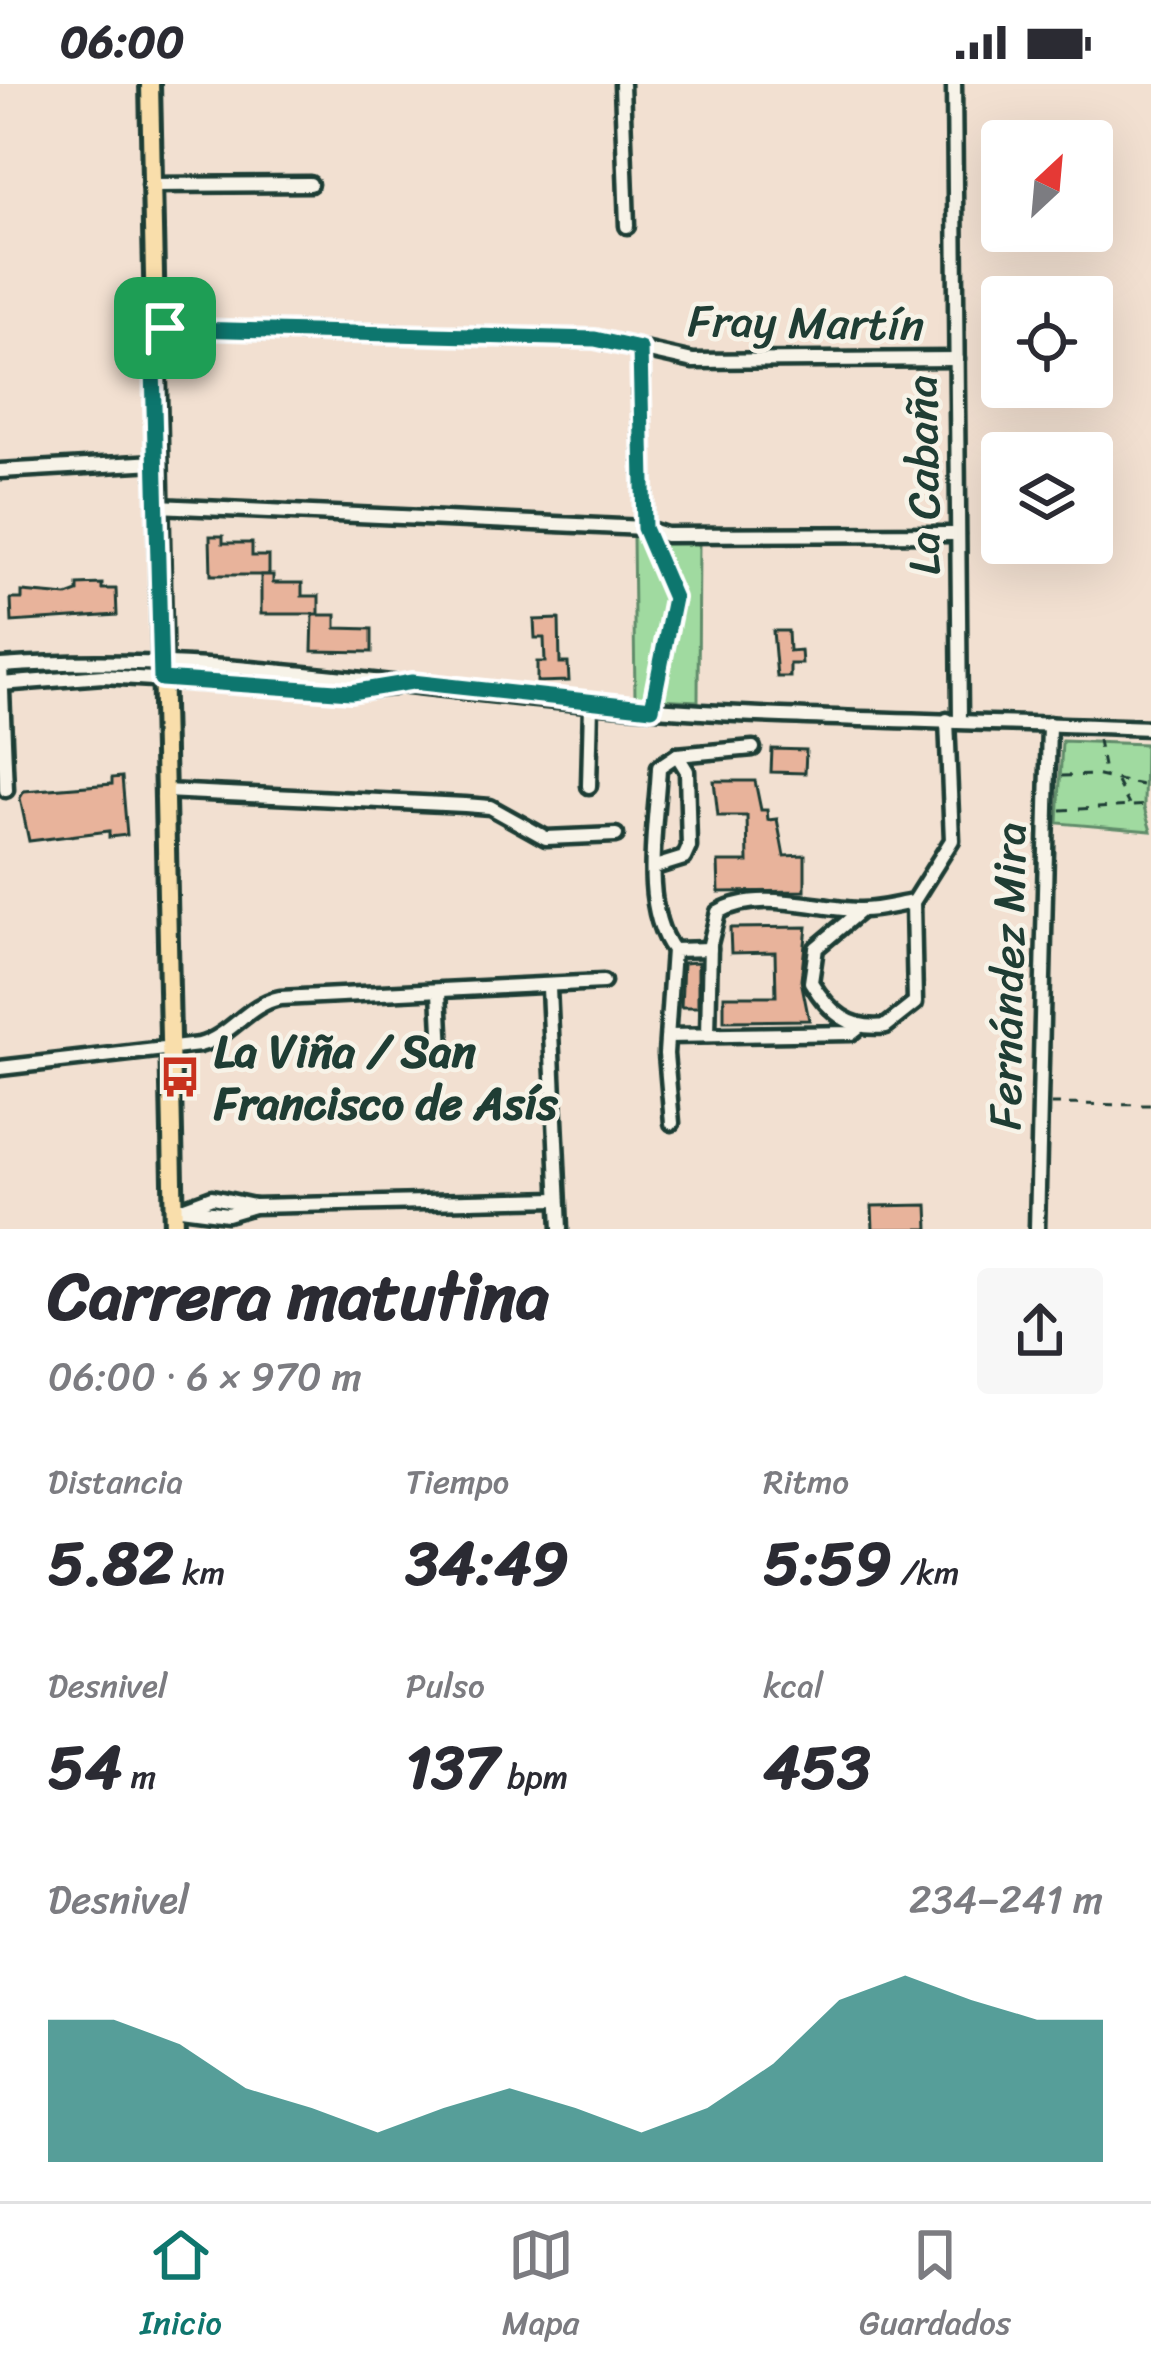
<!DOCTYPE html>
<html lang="es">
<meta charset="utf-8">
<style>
body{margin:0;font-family:Sriracha,sans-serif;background:#f7f7f7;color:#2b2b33;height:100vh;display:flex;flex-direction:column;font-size:45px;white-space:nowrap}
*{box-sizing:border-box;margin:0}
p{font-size:39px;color:#7c7c81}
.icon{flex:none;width:66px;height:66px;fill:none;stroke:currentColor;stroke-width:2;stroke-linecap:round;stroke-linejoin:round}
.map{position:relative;height:1145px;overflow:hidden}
.drawer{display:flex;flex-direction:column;background:#fff;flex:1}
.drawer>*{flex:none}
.needle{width:78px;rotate:26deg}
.tools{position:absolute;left:981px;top:36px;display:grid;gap:24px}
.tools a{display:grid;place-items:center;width:132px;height:132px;border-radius:12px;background:#fff;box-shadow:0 12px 48px #0002;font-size:60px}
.pin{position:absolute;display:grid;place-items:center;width:102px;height:102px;color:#fff;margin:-51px;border-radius:24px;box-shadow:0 6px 18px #0006}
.round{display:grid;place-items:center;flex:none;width:126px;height:126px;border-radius:12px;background:#f7f7f7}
.head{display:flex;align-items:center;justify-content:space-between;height:204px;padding:0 48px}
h1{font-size:66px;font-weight:700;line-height:90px}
.metrics{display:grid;grid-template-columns:repeat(3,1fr);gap:18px;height:204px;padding:12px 48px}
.metrics div{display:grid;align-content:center}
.metrics b{font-size:60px;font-weight:700}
.metrics small{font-size:33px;font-weight:400}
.metrics p{font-size:33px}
.chart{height:336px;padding:24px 48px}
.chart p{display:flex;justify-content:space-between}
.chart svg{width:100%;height:216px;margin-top:12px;fill:#0f766e;opacity:.7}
.status{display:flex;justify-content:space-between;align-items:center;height:84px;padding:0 60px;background:#fff;direction:ltr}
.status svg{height:33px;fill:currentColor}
.tabs{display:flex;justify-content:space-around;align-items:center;height:168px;border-top:3px solid #e1e1e2;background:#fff;font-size:33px;color:#7c7c81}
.tabs a{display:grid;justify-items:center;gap:6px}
.tabs .selected{color:#0f766e}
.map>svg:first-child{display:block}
</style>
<div class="status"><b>06:00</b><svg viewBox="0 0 49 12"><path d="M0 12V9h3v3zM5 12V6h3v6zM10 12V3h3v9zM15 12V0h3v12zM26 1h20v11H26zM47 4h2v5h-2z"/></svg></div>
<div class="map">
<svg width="1151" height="1145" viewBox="0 0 1151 1145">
<rect width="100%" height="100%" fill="#f2e0d1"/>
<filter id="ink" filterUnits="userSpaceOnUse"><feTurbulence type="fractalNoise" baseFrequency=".00833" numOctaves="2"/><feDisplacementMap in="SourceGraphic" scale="24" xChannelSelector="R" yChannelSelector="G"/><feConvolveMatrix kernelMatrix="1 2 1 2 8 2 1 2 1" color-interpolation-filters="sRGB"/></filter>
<g filter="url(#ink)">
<g fill="#a0daa0" stroke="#608c6a" stroke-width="3">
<path d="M 633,452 L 699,454 L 698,617 L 635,614 Z"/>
<path d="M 1062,657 L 1145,660 L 1144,724 L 1151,747 L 1058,739 Z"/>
</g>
<g fill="#e8b39b" stroke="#1f3d34" stroke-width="3">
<path d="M 210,452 L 223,452 L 223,459 L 252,459 L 252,472 L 269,472 L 269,491 L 211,491 Z"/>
<path d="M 261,491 L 273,491 L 273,499 L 302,499 L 302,512 L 319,512 L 319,530 L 261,530 Z"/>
<path d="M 102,500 L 102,505 L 116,505 L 117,531 L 12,538 L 11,515 L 22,515 L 22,508 L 67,512 L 78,508 L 78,501 Z"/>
<path d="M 313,531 L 336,531 L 336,544 L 372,545 L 372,568 L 312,567 Z"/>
<path d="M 559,535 L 560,579 L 568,579 L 569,597 L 537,598 L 537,578 L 545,578 L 544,554 L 535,554 L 534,536 Z"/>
<path d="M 773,547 L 788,547 L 789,567 L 801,566 L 802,580 L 790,580 L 790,593 L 777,593 Z"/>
<path d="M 772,665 L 806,666 L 805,689 L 771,688 Z"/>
<path d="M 122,693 L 127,751 L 109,753 L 109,747 L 29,757 L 20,714 L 24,707 L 112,700 L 112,694 Z"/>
<path d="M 714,697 L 755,697 L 761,726 L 767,726 L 768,736 L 777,735 L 784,772 L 805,771 L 805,807 L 719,808 L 718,778 L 748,778 L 747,732 L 718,732 Z"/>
<path d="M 807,843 L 801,896 L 809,936 L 724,937 L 724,912 L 776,912 L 775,868 L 731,869 L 730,844 Z"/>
<path d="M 698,878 L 698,923 L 681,923 L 683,879 Z"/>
<path d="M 928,1121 L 929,1145 L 873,1145 L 872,1122 Z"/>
</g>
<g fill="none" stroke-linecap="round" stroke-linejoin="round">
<g stroke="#1f3d34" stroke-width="21">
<g id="minor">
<path d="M 622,0 L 627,142"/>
<path d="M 954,0 L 960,636"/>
<path d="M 149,101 L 310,100"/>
<path d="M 152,244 L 595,255 L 693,277 L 957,275"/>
<path d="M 640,265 L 644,444"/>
<path d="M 0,387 L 156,378"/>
<path d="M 157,422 L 644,444 L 666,451 L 958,450"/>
<path d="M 1,600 L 103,592 L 351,607 L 393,603"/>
<path d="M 589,702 L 591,620"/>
<path d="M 6,706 L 1,582 C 197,567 394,603 589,620 C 775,636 964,637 1151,644"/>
<path d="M 164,707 L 465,721 L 490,723 L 546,754 L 616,751"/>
<path d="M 655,783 L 684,774 L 689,763 L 687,687 L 677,671"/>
<path d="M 860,827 L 816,864 L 811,898 C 829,928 850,947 886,942 L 915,919 L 913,818"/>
<path d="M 673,866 C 639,820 657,737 659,683 L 677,671 L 753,664"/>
<path d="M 549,904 L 560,1145"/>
<path d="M 439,908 L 442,968"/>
<path d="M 708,951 L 710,860 L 718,828 C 757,805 814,824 857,826 C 875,827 895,821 913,818 L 952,756 L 947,636"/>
<path d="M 668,952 L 851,949 L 860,942"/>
<path d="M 0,984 L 199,961 C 230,953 248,920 280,914 L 603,898"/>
<path d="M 672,1039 L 666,970 L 673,866 L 710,865"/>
<path d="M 173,1123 L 227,1130 L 254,1122 L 558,1115"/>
<path d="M 185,1123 L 212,1113 L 254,1122"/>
<path d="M 1037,1145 L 1049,640"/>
</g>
</g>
<g stroke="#1f3d34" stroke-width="26">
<path id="major" d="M 150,0 L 174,1145"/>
</g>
<g stroke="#1f3d34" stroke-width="3" stroke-dasharray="9 9" stroke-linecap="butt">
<path d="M 650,458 L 674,514 L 653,616"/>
<path d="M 1098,656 L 1105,693"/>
<path d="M 1062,692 L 1094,691 L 1151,703"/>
<path d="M 1117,698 L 1129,721"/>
<path d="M 1061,726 L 1151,721"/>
<path d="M 1051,1020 L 1151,1021"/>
</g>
<use href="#minor" stroke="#f7f3e8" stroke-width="12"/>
<use href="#major" stroke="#f9deab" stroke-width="16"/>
</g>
</g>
<g fill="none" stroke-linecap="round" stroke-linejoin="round" filter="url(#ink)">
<g stroke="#fff" stroke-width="24">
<path id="route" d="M 152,244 L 595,255 L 640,265 L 644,444 L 674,514 L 652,624 L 412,598 L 351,608 L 161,595 Z"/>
</g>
<use href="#route" stroke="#0f766e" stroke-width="15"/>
</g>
<defs>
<g id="bus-bare" transform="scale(3.24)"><path d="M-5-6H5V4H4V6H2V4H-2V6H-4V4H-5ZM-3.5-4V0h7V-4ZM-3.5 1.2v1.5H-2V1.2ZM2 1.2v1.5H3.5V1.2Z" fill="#c8321e" stroke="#f7f3e8" stroke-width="2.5" paint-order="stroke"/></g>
</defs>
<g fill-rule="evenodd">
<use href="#bus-bare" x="180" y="993"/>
</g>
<g text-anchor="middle" stroke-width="9" stroke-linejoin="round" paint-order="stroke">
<g font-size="45" fill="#1f3d34" stroke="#f7f3e8">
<text transform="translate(806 238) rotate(1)" y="16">Fray Martín</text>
<text transform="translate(922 391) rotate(-91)" y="16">La Cabaña</text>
<text transform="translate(1007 892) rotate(-89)" y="16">Fernández Mira</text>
</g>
<g font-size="45" font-weight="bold" fill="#1f3d34" stroke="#f7f3e8" text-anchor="start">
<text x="214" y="983">La Viña / San<tspan x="214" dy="52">Francisco de Asís</tspan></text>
</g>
</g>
</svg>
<div class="tools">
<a><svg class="needle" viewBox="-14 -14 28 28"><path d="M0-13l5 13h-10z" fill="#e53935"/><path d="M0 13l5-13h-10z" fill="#7c7c81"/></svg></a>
<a><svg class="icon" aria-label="locate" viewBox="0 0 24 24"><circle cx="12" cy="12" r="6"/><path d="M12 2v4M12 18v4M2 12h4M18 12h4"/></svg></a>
<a><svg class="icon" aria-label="layers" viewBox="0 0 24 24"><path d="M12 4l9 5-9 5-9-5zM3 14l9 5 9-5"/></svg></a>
</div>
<div class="pin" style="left:165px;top:244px;background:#1e9e55"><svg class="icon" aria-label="arrive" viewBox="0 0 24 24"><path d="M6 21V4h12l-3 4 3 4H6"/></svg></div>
</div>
<section class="drawer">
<div class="head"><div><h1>Carrera matutina</h1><p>06:00 · 6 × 970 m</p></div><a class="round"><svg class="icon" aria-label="share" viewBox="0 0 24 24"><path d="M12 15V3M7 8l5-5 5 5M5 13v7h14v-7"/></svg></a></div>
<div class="metrics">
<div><p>Distancia</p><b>5.82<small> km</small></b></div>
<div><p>Tiempo</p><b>34:49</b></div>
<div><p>Ritmo</p><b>5:59<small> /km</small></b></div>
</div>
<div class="metrics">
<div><p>Desnivel</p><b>54<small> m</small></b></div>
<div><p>Pulso</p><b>137<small> bpm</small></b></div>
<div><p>kcal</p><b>453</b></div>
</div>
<div class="chart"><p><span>Desnivel</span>234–241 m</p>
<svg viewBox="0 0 160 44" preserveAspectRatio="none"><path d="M0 44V15L10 15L20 20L30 29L40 33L50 38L60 33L70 29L80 33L90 38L100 33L110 24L120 11L130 6L140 11L150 15L160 15V44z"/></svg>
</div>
</section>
<nav class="tabs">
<a class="selected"><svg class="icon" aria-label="home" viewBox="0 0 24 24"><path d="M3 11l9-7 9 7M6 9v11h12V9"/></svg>Inicio</a>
<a><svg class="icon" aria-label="map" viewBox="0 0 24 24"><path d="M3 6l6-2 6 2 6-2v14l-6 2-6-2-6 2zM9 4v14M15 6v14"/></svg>Mapa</a>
<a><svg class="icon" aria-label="saved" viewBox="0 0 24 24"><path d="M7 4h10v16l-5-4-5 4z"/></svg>Guardados</a>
</nav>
